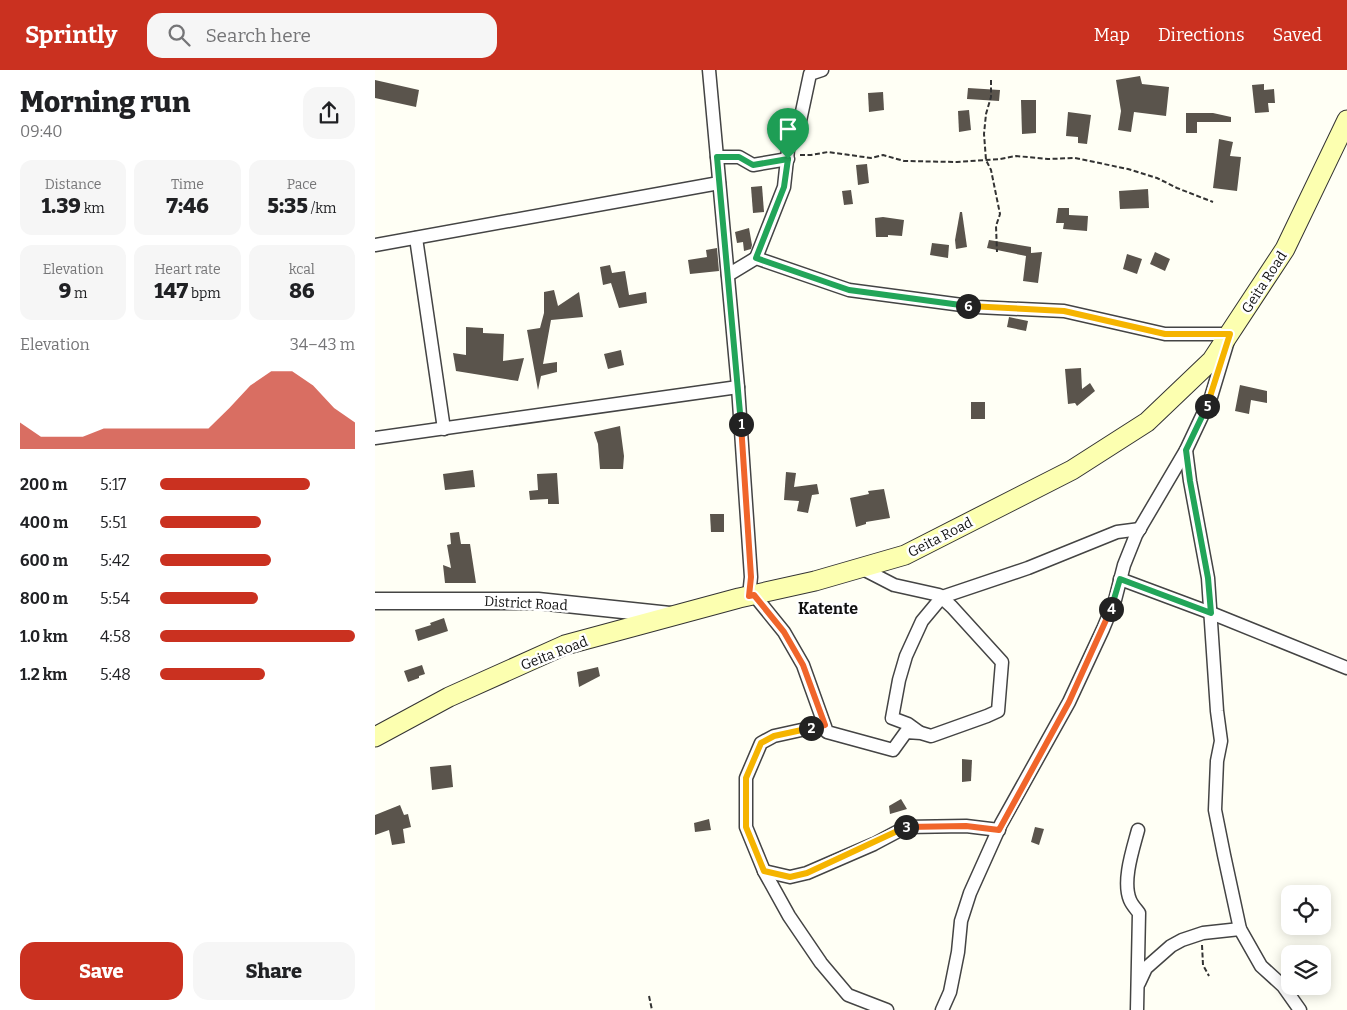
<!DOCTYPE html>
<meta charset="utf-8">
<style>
body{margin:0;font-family:Bitter,serif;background:#f6f6f6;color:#202124;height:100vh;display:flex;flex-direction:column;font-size:19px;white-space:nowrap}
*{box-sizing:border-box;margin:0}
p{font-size:16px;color:#757577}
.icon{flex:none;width:28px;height:28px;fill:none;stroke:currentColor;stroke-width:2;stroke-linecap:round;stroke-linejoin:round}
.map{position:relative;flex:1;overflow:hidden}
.details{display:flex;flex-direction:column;background:#fff;width:375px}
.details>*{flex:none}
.tools{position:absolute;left:906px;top:815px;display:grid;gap:10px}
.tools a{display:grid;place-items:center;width:50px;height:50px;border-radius:10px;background:#fff;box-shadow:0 2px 12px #0003;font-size:25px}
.pin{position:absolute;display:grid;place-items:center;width:42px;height:42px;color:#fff;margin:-51px -21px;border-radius:50% 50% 50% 0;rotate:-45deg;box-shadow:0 0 5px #0007}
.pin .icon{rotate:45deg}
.km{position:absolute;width:25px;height:25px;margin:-12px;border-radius:50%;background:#222;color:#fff;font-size:14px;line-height:25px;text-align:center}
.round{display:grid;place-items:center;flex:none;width:52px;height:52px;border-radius:15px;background:#f6f6f6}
.head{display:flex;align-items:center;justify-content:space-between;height:85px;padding:0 20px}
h1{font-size:28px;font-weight:800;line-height:38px}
.figures{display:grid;grid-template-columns:repeat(3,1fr);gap:8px;height:85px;padding:5px 20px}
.figures div{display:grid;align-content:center;border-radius:12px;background:#f6f6f6;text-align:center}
.figures b{font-size:21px;font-weight:800}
.figures small{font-size:14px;font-weight:400}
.figures p{font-size:14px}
.chart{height:140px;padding:10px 20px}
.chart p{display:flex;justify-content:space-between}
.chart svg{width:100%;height:90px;margin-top:5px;fill:#ca3120;opacity:.7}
.action{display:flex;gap:10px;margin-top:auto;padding:10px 20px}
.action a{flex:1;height:58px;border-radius:15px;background:#ca3120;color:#fff;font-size:20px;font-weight:800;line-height:58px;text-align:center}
.action a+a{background:#f6f6f6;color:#202124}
ul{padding:0 20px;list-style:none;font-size:16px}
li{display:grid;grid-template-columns:80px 60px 1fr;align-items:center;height:38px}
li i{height:12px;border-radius:6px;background:#ca3120}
header{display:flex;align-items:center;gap:30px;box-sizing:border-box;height:70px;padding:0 25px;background:#ca3120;color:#fff}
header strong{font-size:24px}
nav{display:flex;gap:28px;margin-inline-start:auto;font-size:18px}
.search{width:350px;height:45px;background:#f6f6f6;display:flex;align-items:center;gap:12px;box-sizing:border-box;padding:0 18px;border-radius:15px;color:#757577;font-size:19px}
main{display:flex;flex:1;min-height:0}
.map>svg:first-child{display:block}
</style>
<header>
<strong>Sprintly</strong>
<div class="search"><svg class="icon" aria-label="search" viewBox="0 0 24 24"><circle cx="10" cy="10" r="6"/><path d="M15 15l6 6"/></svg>Search here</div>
<nav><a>Map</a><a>Directions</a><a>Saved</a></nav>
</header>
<main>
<section class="details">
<div class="head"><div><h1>Morning run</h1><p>09:40</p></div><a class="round"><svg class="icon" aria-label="share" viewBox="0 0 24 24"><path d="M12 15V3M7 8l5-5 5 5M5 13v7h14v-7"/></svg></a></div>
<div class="figures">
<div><p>Distance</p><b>1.39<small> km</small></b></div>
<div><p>Time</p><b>7:46</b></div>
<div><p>Pace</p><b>5:35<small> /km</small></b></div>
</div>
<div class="figures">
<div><p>Elevation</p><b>9<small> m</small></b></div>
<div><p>Heart rate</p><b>147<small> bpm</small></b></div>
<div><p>kcal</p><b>86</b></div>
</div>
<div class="chart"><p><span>Elevation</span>34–43 m</p>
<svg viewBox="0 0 160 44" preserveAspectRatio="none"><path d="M0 44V31L10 38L20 38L30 38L40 34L50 34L60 34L70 34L80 34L90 34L100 24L110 13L120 6L130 6L140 13L150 24L160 31V44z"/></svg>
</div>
<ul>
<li><b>200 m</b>5:17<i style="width:77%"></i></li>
<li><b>400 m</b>5:51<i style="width:52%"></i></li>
<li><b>600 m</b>5:42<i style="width:57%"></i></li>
<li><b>800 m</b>5:54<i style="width:50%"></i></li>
<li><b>1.0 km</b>4:58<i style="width:100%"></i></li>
<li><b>1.2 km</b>5:48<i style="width:54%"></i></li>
</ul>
<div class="action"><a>Save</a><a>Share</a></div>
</section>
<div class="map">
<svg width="972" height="940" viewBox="0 0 972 940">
<rect width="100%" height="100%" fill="#fffff5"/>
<g fill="#5a544c">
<path d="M 765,6 L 767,14 L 794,17 L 791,46 L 759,42 L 756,62 L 743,60 L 746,41 L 741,10 Z"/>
<path d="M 0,10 L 44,20 L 41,37 L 0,28 Z"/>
<path d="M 889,14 L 889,20 L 899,19 L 900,33 L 893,33 L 894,42 L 880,43 L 877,15 Z"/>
<path d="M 593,18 L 625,20 L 624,31 L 592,29 Z"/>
<path d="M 508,22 L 509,40 L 494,42 L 493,23 Z"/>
<path d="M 646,30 L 661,30 L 661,63 L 647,64 Z"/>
<path d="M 594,40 L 596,60 L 584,62 L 583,41 Z"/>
<path d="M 693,42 L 716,45 L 712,74 L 703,73 L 703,67 L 691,66 Z"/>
<path d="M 811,43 L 838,43 L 856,47 L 856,52 L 822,52 L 822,63 L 811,63 Z"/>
<path d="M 844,69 L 858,72 L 855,86 L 866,87 L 862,121 L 838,118 Z"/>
<path d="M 492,94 L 494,113 L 483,115 L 481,95 Z"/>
<path d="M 387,116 L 389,142 L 378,143 L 376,117 Z"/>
<path d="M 773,119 L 774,138 L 745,139 L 744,121 Z"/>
<path d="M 476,120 L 478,134 L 469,135 L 467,121 Z"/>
<path d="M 683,138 L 694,138 L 694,145 L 713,146 L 712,161 L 688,159 L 689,153 L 681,153 Z"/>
<path d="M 585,142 L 587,142 L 592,177 L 581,179 L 580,170 Z"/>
<path d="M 508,147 L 529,150 L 527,166 L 513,165 L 513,167 L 501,167 L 500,148 Z"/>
<path d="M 374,158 L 377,175 L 376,179 L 369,181 L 368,172 L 362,173 L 360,162 Z"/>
<path d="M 614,170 L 656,177 L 656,183 L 667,182 L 663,213 L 648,211 L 651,186 L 612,178 Z"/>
<path d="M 557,173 L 574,175 L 573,188 L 555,185 Z"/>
<path d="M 342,178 L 344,201 L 315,204 L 313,190 L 332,187 L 331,180 Z"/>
<path d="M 780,182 L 795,189 L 790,201 L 775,194 Z"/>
<path d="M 752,184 L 767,189 L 762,204 L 748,199 Z"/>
<path d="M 235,195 L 237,203 L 250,201 L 254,225 L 271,222 L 272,233 L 244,238 L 236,213 L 228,215 L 225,197 Z"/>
<path d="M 179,220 L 183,236 L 204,222 L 208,247 L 176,250 L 168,294 L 182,292 L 182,302 L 166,306 L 163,320 L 152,260 L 165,258 L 169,243 L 169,222 Z"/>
<path d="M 634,247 L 653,251 L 651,261 L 632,257 Z"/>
<path d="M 91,257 L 108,258 L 108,263 L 129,264 L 128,291 L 149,288 L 143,311 L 81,301 L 78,283 L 91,285 Z"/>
<path d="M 246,280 L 249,295 L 233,299 L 229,284 Z"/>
<path d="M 706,298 L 707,319 L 715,313 L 720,321 L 702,336 L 700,333 L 693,334 L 690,299 Z"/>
<path d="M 865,315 L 892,321 L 892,333 L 876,330 L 874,344 L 860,341 Z"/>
<rect x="596" y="332" width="14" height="17"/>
<path d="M 245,356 L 249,386 L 248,399 L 225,399 L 223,374 L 219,362 Z"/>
<path d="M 98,400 L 100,417 L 70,420 L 68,404 Z"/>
<path d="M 411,402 L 421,403 L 419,417 L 442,414 L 444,424 L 437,425 L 433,443 L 422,441 L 424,431 L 409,430 Z"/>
<path d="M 182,403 L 184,434 L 173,434 L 173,429 L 155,430 L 154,421 L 163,420 L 162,404 Z"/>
<path d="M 509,419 L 515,448 L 491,452 L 491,454 L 481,457 L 475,428 L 494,424 L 493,421 Z"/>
<path d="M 335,444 L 349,444 L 349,462 L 336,462 Z"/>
<path d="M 84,462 L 86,474 L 95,474 L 101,513 L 70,513 L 68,495 L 76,498 L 72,475 L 76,474 L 75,463 Z"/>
<path d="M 69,548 L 73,561 L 43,571 L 40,560 L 56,555 L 55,553 Z"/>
<path d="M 47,595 L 50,604 L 44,606 L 44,608 L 33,612 L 29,601 Z"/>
<path d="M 223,597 L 225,606 L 204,617 L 202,602 Z"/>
<path d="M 587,689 L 597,690 L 596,711 L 587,712 Z"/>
<path d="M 76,695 L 78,717 L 57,720 L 55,697 Z"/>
<path d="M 526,729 L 532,739 L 515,744 L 514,736 Z"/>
<path d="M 25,735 L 29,745 L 33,744 L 36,757 L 28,759 L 30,773 L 17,775 L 14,760 L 0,765 L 0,745 Z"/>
<path d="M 334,749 L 336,760 L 320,762 L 319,753 Z"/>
<path d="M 660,757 L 669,759 L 664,775 L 656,772 Z"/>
</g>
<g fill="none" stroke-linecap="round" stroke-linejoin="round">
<g stroke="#444" stroke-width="15">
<g id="minor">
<path d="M 334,0 L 363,317 L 376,507 L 374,526"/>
<path d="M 342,87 L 364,87 L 378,95 L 413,89"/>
<path d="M 41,168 L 69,359"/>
<path d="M 0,175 L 344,113"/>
<path d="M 381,188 L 409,117 L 413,80 L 425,51 L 435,4 L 447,0"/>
<path d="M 353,205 L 381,188 L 474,220 L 602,237 L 689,241 L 790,264 L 855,264 L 836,327 L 811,380 L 761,465 L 749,495 L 740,530 L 728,559 L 694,632 L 626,754 L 595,823 L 586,851 L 583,882 L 575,922 L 567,940"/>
<path d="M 0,368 L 363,317"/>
<path d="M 811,380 L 815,411 L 833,508 L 842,641 L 846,671 L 842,691 L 840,740 L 849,785 L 865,859 L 886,896 L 908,916 L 925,940"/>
<path d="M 745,509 L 836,543 L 972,598"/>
<path d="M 379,525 L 409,562 L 428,595 L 452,662 L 518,680 L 531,662 L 546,663 L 556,666 L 612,646 L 623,641 L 627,592 L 577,537 L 564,525 L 519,515 L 486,498"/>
<path d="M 449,655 L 399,666 L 386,673 L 371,708 L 371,757 L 389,801 L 414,846 L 446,893 L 473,925 L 512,940"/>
<path d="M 544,662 L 533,654 L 517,648 L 524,610 L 531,586 L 547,551 L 567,527 L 653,498 L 742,462 L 765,459"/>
<path d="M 389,801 L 415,807 L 432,803 L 499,774 L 531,757 L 591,756 L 624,760"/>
<path d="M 764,913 L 771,898 L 796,876 L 807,870 L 828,863 L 865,859"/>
<path d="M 762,940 L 764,843 C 761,839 757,835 755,830 C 747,811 758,779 763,760"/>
</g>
</g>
<g stroke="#444" stroke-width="19">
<path id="tertiary" d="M 0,531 L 163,531 L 295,545"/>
</g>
<g stroke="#333" stroke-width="21">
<path id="secondary" d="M 0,667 L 74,627 L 190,575 L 364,528 L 440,511 L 530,485 L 697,400 L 772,352 L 837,290 L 910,179 L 972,50"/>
</g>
<g stroke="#333" stroke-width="2" stroke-dasharray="5 2.5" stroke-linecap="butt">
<path d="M 616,10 L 616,27 L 611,44 L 609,64 L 611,90 L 616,100 L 625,144 L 621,156 L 622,182"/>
<path d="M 425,85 L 436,85 L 453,82 L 496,88 L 508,85 L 529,91 L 582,92 L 625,89 L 641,86 L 673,89 L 700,88 L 753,99 L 782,108 L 802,118 L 838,132"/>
<path d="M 827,875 L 828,895 L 834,906"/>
<path d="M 274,926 L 277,940"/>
</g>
<use href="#minor" stroke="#fff" stroke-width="12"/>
<use href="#tertiary" stroke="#fff" stroke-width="16"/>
<use href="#secondary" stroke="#fcffb0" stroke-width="19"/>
</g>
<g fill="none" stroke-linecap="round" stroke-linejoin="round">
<g stroke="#fff" stroke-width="10">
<path id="split-1" d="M 366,354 L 342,87 L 364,87 L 378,95 L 413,89"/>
</g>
<g stroke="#fff" stroke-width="10">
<path id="split-2" d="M 366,354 L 376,507 L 374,526 L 379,525 L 409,562 L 428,595 L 450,655 L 436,658"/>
</g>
<g stroke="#fff" stroke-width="10">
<path id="split-3" d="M 436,658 L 399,666 L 386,673 L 371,708 L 371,757 L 389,801 L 415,807 L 432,803 L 531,757"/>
</g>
<g stroke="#fff" stroke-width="10">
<path id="split-4" d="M 531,757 L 591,756 L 624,760 L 694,632 L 736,539"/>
</g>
<g stroke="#fff" stroke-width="10">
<path id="split-5" d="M 736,539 L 745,509 L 836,543 L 833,508 L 815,411 L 811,380 L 832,336"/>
</g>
<g stroke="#fff" stroke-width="10">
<path id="split-6" d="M 593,236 L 689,241 L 790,264 L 855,264 L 832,336"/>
</g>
<g stroke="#fff" stroke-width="10">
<path id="split-7" d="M 413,89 L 409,117 L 381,188 L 474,220 L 593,236"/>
</g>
<use href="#split-1" stroke="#22a559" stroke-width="6"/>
<use href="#split-2" stroke="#f0652b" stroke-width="6"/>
<use href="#split-3" stroke="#f5b400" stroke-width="6"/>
<use href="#split-4" stroke="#f0652b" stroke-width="6"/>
<use href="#split-5" stroke="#22a559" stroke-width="6"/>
<use href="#split-6" stroke="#f5b400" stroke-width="6"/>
<use href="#split-7" stroke="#22a559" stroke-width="6"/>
</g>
<g text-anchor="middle" stroke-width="5" stroke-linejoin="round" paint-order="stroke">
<g font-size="14" fill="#111" stroke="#fff">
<text transform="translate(889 212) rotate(-57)" y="5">Geita Road</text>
<text transform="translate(565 467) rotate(-27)" y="5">Geita Road</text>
<text transform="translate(151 533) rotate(3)" y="5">District Road</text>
<text transform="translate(179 583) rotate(-21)" y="5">Geita Road</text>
</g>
<g font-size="16" font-weight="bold" fill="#111" stroke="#fff">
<text x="453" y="544">Katente</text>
</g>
</g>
</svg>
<div class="tools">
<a><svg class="icon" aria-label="locate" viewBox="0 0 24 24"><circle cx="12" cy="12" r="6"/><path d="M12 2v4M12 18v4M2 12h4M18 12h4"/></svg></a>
<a><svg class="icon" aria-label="layers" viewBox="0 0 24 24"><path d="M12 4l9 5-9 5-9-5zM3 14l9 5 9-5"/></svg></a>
</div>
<div class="pin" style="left:413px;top:89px;background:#1e9e55"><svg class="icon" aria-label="arrive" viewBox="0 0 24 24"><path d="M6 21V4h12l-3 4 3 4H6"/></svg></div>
<b class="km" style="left:366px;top:354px">1</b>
<b class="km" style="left:436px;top:658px">2</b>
<b class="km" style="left:531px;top:757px">3</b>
<b class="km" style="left:736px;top:539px">4</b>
<b class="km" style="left:832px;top:336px">5</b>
<b class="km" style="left:593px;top:236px">6</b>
</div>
</main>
